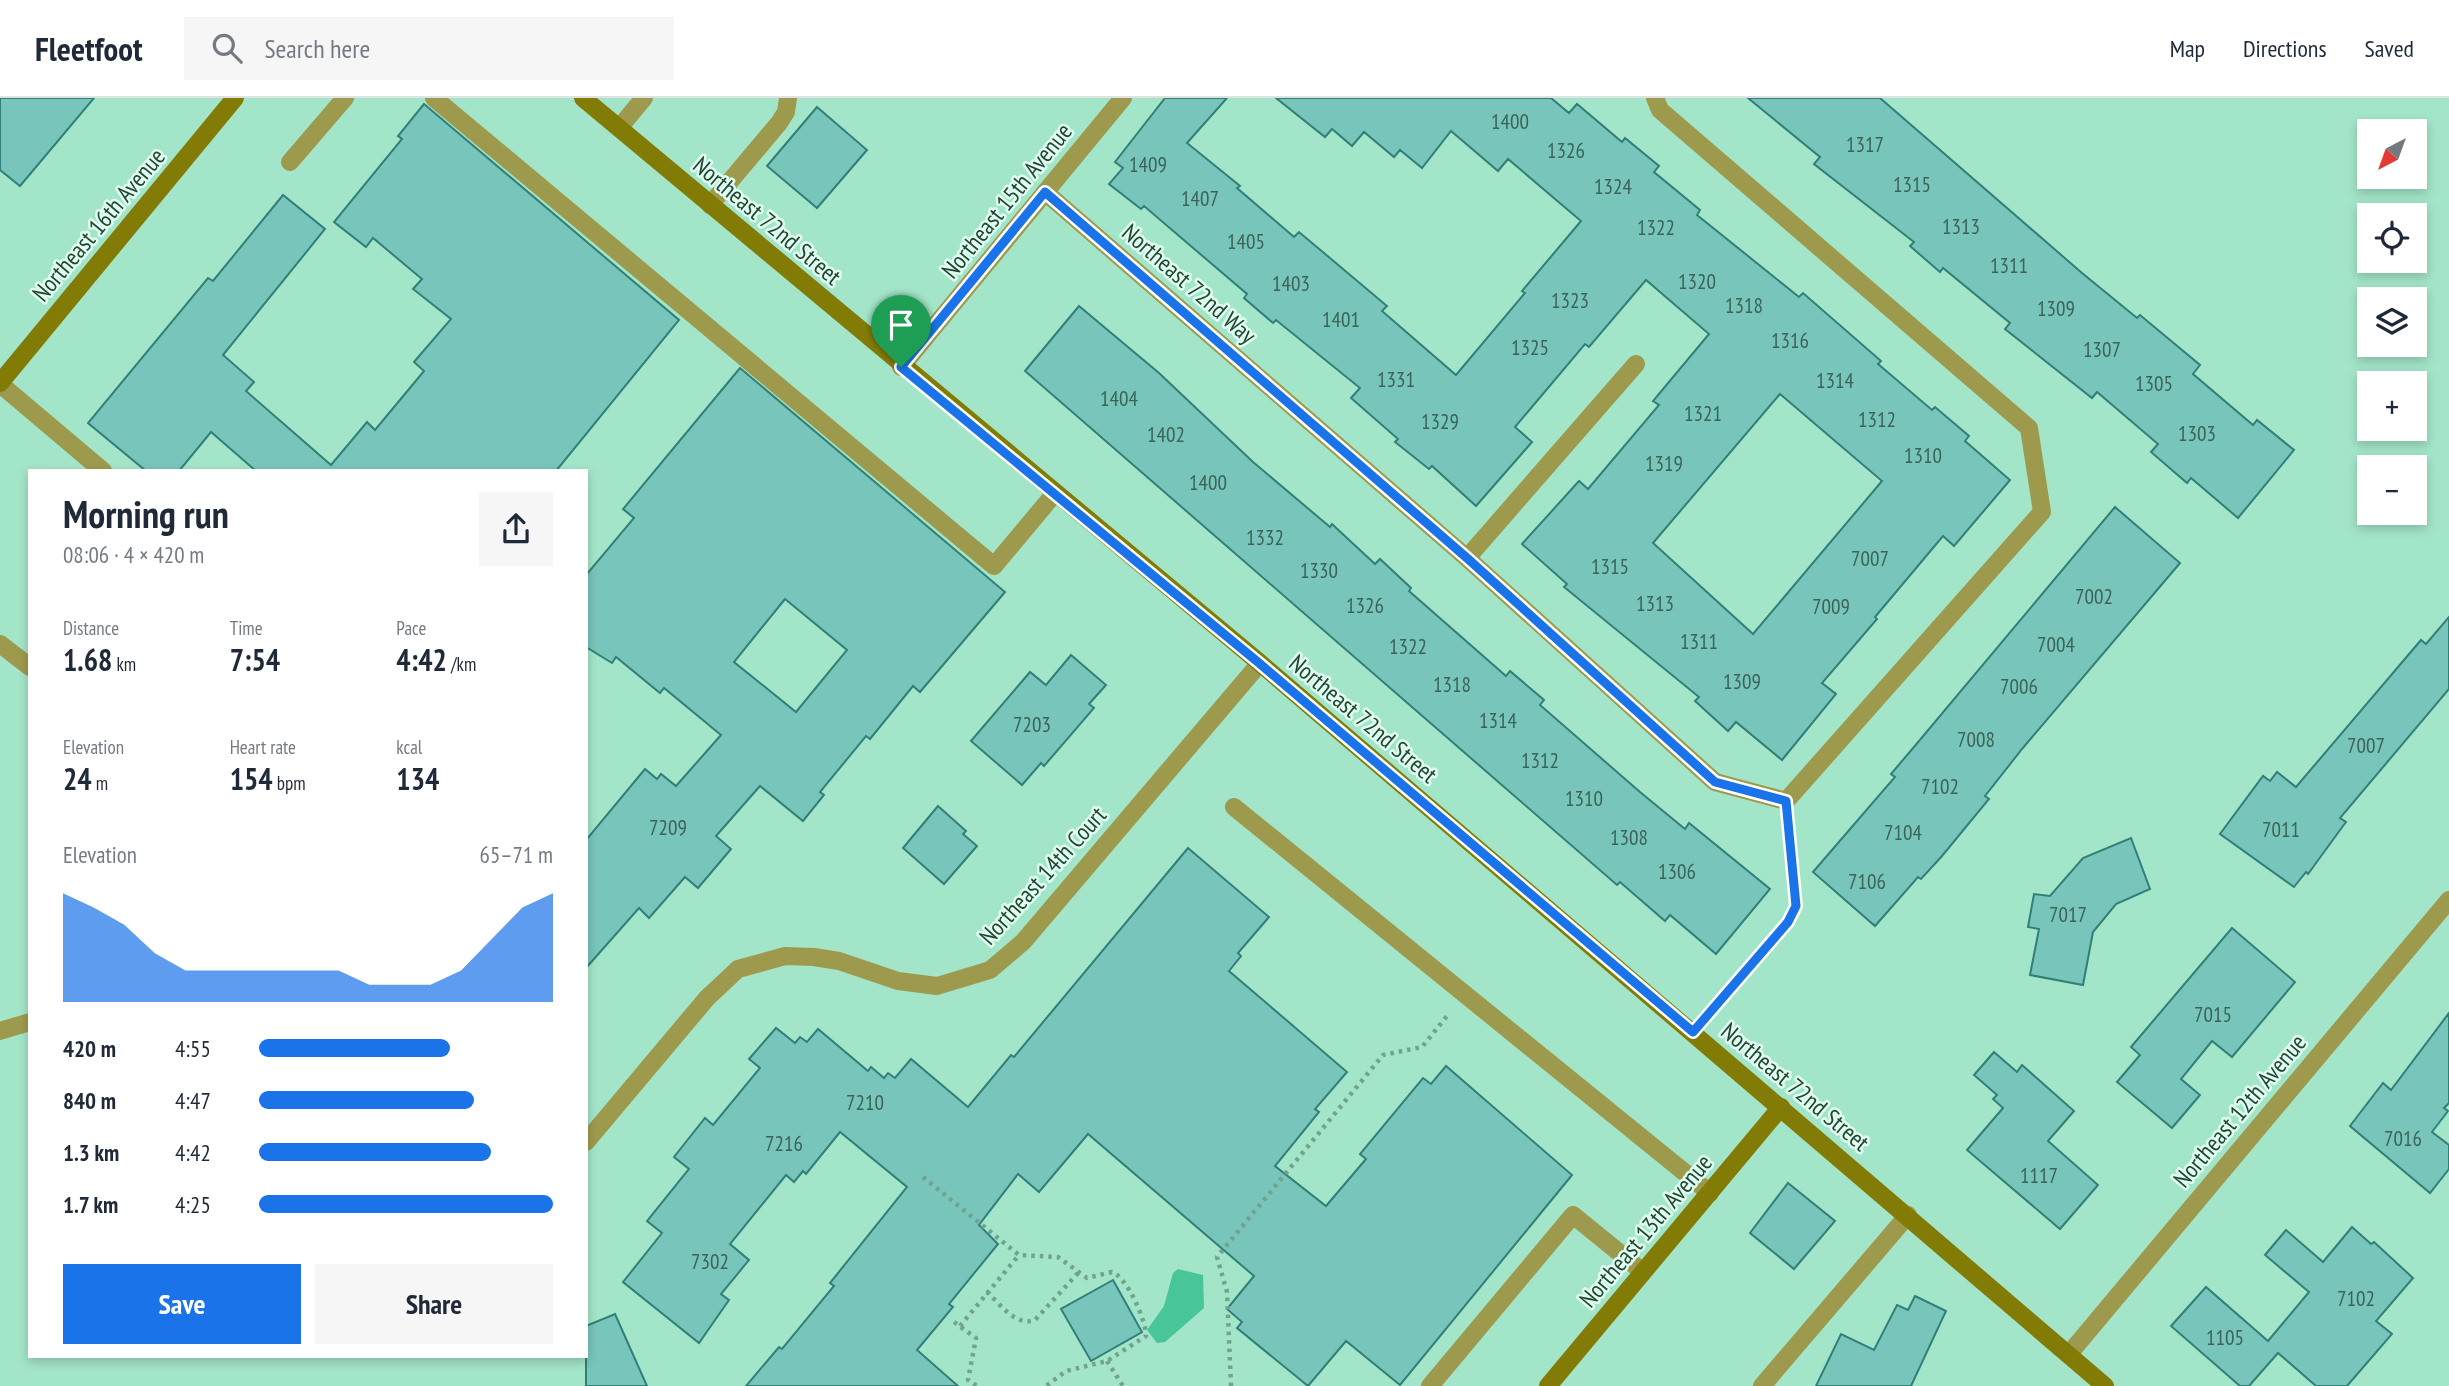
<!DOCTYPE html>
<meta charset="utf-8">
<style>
body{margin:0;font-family:"PT Sans Narrow",sans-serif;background:#f6f6f7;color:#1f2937;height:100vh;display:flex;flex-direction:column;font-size:26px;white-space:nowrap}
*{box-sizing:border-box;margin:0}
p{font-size:23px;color:#747a83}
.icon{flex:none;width:38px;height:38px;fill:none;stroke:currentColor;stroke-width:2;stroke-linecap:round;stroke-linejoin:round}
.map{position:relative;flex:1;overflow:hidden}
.details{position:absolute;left:28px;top:371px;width:560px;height:889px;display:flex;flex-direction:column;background:#fff;border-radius:0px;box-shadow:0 4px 10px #0003}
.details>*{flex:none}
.needle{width:46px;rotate:221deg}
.buttons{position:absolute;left:2357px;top:21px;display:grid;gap:14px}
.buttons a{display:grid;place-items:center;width:70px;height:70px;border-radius:0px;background:#fff;box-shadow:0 4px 10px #0003;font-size:35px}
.pin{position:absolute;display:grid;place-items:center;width:60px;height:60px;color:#fff;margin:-72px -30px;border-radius:50% 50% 50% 0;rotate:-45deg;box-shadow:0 0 7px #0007}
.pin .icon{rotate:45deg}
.round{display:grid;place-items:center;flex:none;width:74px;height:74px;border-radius:0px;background:#f6f6f7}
.head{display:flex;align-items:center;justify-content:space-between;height:119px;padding:0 35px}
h1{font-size:38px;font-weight:700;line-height:52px}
.metrics{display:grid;grid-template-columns:repeat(3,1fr);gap:10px;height:119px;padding:7px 35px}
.metrics div{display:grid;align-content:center}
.metrics b{font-size:30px;font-weight:700}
.metrics small{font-size:19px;font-weight:400}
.metrics p{font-size:19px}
.chart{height:196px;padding:14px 35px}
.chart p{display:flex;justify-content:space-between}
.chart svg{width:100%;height:126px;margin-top:7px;fill:#1a73e8;opacity:.7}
.cta{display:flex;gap:14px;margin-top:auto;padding:14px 35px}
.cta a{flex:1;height:80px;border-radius:0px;background:#1a73e8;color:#fff;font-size:28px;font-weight:700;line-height:80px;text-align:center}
.cta a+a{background:#f6f6f7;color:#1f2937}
ul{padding:0 35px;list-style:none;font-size:23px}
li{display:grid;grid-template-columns:112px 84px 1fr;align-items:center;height:52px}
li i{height:18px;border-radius:9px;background:#1a73e8}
header{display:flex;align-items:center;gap:42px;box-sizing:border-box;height:98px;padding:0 35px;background:#fff;border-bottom:2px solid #e0e1e3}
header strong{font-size:33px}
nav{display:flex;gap:38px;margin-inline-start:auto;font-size:24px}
.search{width:490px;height:63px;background:#f6f6f7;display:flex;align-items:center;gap:18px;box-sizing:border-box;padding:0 24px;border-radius:0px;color:#747a83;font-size:26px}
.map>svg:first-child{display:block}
</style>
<header>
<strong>Fleetfoot</strong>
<div class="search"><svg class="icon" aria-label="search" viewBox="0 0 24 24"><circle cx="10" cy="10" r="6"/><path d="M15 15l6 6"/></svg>Search here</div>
<nav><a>Map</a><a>Directions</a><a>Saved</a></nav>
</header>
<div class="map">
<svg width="2449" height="1288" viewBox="0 0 2449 1288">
<rect width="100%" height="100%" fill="#a3e5c9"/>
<path fill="#48c699" d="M 1178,1171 L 1203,1177 L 1204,1210 L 1165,1244 L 1157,1245 L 1147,1232 L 1164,1208 L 1173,1175 Z"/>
<g fill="#78c5bb" stroke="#318078" stroke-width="2" fill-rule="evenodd">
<path d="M 0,0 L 94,0 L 20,88 L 0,72 Z"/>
<path d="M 1165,0 L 1227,0 L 1187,45 L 1240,88 L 1237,90 L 1294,139 L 1299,134 L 1387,208 L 1382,213 L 1456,277 L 1525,195 L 1522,193 L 1581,123 L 1508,61 L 1498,73 L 1451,33 L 1422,70 L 1400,52 L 1394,59 L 1364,34 L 1352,48 L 1332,31 L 1325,39 L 1276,0 L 1551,0 L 1569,15 L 1577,6 L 1622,44 L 1625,40 L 1659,68 L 1654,74 L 1700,112 L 1697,117 L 1799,199 L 1803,195 L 1881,263 L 1878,266 L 1932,312 L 1935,309 L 1969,338 L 1965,343 L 2010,382 L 1954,448 L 1943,438 L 1875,519 L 1877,521 L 1822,585 L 1836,596 L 1782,662 L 1736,624 L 1728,633 L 1695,603 L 1699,599 L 1564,489 L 1567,486 L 1522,446 L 1579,383 L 1588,391 L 1659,307 L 1653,303 L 1709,236 L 1646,182 L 1589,249 L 1585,246 L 1515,329 L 1532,344 L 1476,408 L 1432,368 L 1429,371 L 1395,344 L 1398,341 L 1351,300 L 1360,290 L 1276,222 L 1273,225 L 1244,200 L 1247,196 L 1144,108 L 1141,111 L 1109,86 L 1123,70 L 1115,64 ZM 1780,296 L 1882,383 L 1753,536 L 1653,445 Z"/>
<path d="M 1748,0 L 1880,0 L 2082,175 L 2137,220 L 2140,217 L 2200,267 L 2193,276 L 2253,327 L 2257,322 L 2294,352 L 2238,420 L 2191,380 L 2187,385 L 2151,354 L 2158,346 L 2097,294 L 2092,300 L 2005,231 L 2010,225 L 1943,170 L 1940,174 L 1910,148 L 1914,144 L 1814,66 L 1820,59 Z"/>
<path d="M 424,6 L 679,222 L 556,373 L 256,373 L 211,334 L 179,373 L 146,373 L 88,325 L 208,180 L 213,183 L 283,97 L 325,131 L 223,257 L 254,284 L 246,293 L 331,367 L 367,324 L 375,332 L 424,273 L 414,264 L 451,221 L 413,191 L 422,181 L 373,140 L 366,149 L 334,124 L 402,41 L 398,38 Z"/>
<path d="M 817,9 L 867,52 L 817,110 L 767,68 Z"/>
<path d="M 1079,208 L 1159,275 L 1253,364 L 1330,429 L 1332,426 L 1375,466 L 1380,461 L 1411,490 L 1409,493 L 1506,578 L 1510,573 L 1544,602 L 1540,607 L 1640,694 L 1685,731 L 1689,725 L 1770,791 L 1716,856 L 1670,817 L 1665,823 L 1620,784 L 1617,787 L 1025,273 Z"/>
<path d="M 740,270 L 1005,494 L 920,594 L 913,588 L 870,641 L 866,638 L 820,694 L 824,697 L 803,723 L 760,688 L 716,738 L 731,751 L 698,790 L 685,779 L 649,820 L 639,810 L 586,870 L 586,742 L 645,671 L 657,681 L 661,676 L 676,688 L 721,637 L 664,590 L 660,595 L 616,559 L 612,565 L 586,549 L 586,477 L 634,420 L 623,411 ZM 785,501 L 847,552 L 796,614 L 734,564 Z"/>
<path d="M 2115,409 L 2180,465 L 2022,651 L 1985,698 L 1989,701 L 1942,758 L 1921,781 L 1918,779 L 1875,828 L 1813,774 L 1895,679 L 1891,676 L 1919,643 Z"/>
<path d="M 2449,519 L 2449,591 L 2340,720 L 2346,724 L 2343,728 L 2308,776 L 2306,774 L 2294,789 L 2220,736 L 2263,678 L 2270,683 L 2277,674 L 2296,689 L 2421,542 L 2426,546 Z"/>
<path d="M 1071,557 L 1106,587 L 1089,606 L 1094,610 L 1044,668 L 1041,665 L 1022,687 L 971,643 L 1030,574 L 1046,587 Z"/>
<path d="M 938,708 L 966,733 L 963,736 L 977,748 L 944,786 L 903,750 Z"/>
<path d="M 2131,740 L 2150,791 L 2116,806 L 2093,834 L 2083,887 L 2030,877 L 2039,831 L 2028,829 L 2034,796 L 2050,798 L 2083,760 Z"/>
<path d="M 1188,750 L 1269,819 L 1238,855 L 1241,858 L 1229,873 L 1347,974 L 1315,1011 L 1319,1014 L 1275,1068 L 1326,1108 L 1366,1061 L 1360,1056 L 1423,980 L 1431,986 L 1446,968 L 1572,1077 L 1400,1287 L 1346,1243 L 1308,1288 L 1237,1230 L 1242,1224 L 1227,1211 L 1254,1178 L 1088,1036 L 1039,1094 L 1018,1076 L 979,1127 L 998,1146 L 949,1206 L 953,1209 L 917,1252 L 958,1288 L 746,1288 L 779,1249 L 782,1251 L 834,1188 L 830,1185 L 907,1089 L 840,1034 L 806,1076 L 803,1073 L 794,1084 L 786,1077 L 730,1146 L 749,1162 L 721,1196 L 729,1202 L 699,1245 L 623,1184 L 662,1135 L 647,1123 L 689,1071 L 674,1059 L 705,1020 L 713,1027 L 760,970 L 749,961 L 776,930 L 795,945 L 800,939 L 807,944 L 818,931 L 868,973 L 871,969 L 884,980 L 888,975 L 895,980 L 911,961 L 968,1009 L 1011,957 L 1014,959 Z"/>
<path d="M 2232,830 L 2295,884 L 2232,959 L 2212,943 L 2181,981 L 2200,997 L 2172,1030 L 2117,984 L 2140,957 L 2131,949 Z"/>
<path d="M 2449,915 L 2449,1005 L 2444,1010 L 2448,1013 L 2432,1034 L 2449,1047 L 2449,1071 L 2430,1095 L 2350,1028 L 2383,985 L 2391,992 Z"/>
<path d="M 1994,954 L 2017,974 L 2022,967 L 2074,1013 L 2048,1043 L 2098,1087 L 2060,1131 L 1967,1052 L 2003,1010 L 1993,1001 L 1997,997 L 1974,977 Z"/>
<path d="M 1788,1085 L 1835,1123 L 1794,1171 L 1750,1135 Z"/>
<path d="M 2352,1129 L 2371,1146 L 2374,1144 L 2413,1180 L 2376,1223 L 2392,1236 L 2347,1288 L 2316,1288 L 2278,1255 L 2249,1288 L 2240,1288 L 2171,1228 L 2206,1189 L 2268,1243 L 2309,1194 L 2265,1157 L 2286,1132 L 2323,1164 Z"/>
<path d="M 1113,1182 L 1142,1234 L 1091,1263 L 1061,1211 Z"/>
<path d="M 1915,1198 L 1946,1213 L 1911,1288 L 1816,1288 L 1841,1236 L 1874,1252 L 1897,1207 L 1908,1212 Z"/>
<path d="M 615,1216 L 647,1288 L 586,1288 L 586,1228 Z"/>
</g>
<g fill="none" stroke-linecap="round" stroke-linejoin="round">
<g stroke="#71a38e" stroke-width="4.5" stroke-dasharray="3.5 5" stroke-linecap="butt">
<path d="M 1711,912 L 1788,824 L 1796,809 L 1789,731"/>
<path d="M 923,1079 L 1019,1157 L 1058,1159 L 1087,1180 L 1112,1174 C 1127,1179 1146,1222 1146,1238 L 1107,1263 L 1066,1273 L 1046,1288"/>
<path d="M 987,1194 C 1000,1206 1016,1229 1035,1222 L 1079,1174"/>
<path d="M 954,1224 L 976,1240 L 968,1282 L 977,1288"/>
<path d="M 960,1228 L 1019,1157"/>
<path d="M 1107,1263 L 1123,1288"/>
<path d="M 1231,1288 L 1227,1194 L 1217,1159 L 1383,957 L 1422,949 L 1447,918"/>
</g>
<g stroke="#9e9a4d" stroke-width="18">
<path d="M 434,0 L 994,468 L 1055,395"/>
<path d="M 619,30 L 644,0"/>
<path d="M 290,64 L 345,0"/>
<path d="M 710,107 L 779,25 L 786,14 L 788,0"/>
<path d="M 0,286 L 103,373"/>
<path d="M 1467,460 L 1636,266"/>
<path d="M 0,546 L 30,569"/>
<path d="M 1234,709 L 1710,1095"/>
<path d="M 0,933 L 30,924"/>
<path d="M 1430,1288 L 1573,1117 L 1643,1174"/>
</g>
<g stroke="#9e9a4d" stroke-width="18">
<path d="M 1045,94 L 1467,460 L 1715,684 L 1786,703 L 2042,414 L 2029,330 L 1660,12 L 1655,0"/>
<path d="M 901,269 L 1123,0"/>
<path d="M 586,1044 L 707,900 L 738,871 L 785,858 L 814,859 L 839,863 L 898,883 L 937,888 L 990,872 L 1023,844 L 1260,565"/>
<path d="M 2069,1256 L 2449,802"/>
<path d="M 1762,1288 L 1908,1117"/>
</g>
<g stroke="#827c07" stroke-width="18">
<path d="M 583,0 L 1260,565 L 2105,1288"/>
<path d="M 0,285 L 235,0"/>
<path d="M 1548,1288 L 1781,1009"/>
</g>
</g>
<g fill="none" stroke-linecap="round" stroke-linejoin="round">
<g stroke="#fff" stroke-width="14">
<path id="route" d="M 1045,94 L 1467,460 L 1715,684 L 1786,703 L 1796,808 L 1788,824 L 1693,934 L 1259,565 L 901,269 Z"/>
</g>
<use href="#route" stroke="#1a73e8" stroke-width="9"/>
</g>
<g text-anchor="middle" stroke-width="5" stroke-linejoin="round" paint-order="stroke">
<g font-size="21" fill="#3b6357">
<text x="1510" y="31">1400</text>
<text x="1865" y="54">1317</text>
<text x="1566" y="60">1326</text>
<text x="1148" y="74">1409</text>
<text x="1912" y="94">1315</text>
<text x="1613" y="96">1324</text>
<text x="1200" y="108">1407</text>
<text x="1961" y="136">1313</text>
<text x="1656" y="137">1322</text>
<text x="1246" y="151">1405</text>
<text x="2009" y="175">1311</text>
<text x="1697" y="191">1320</text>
<text x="1291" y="193">1403</text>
<text x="1570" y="210">1323</text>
<text x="1744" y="215">1318</text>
<text x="2056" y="218">1309</text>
<text x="1341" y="229">1401</text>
<text x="1790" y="250">1316</text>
<text x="1530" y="257">1325</text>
<text x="2102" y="259">1307</text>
<text x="1396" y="289">1331</text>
<text x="1835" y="290">1314</text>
<text x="2154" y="293">1305</text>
<text x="1119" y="308">1404</text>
<text x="1703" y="323">1321</text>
<text x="1877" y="329">1312</text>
<text x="1440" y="331">1329</text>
<text x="2197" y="343">1303</text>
<text x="1166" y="344">1402</text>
<text x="1923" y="365">1310</text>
<text x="1664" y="373">1319</text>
<text x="1208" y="392">1400</text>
<text x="1265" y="447">1332</text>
<text x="1870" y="468">7007</text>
<text x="1610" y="476">1315</text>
<text x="1319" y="480">1330</text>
<text x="2094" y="506">7002</text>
<text x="1655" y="513">1313</text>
<text x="1365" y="515">1326</text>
<text x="1831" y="516">7009</text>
<text x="1699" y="551">1311</text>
<text x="2056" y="554">7004</text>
<text x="1408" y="556">1322</text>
<text x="1742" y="591">1309</text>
<text x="1452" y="594">1318</text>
<text x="2019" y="596">7006</text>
<text x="1498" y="630">1314</text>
<text x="1032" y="634">7203</text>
<text x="1976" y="649">7008</text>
<text x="2366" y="655">7007</text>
<text x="1540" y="670">1312</text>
<text x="1940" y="696">7102</text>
<text x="1584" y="708">1310</text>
<text x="668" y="737">7209</text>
<text x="2281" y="739">7011</text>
<text x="1903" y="742">7104</text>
<text x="1629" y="747">1308</text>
<text x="1677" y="781">1306</text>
<text x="1867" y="791">7106</text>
<text x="2068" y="824">7017</text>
<text x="2213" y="924">7015</text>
<text x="865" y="1012">7210</text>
<text x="2403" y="1048">7016</text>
<text x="784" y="1053">7216</text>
<text x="2039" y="1085">1117</text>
<text x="710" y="1171">7302</text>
<text x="2356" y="1208">7102</text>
<text x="2225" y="1247">1105</text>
</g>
<g font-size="24" fill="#274236" stroke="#defeef">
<text transform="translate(1007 103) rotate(-51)" y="8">Northeast 15th Avenue</text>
<text transform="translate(767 123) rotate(40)" y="8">Northeast 72nd Street</text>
<text transform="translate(99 127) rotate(-50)" y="8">Northeast 16th Avenue</text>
<text transform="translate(1189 186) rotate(41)" y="8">Northeast 72nd Way</text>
<text transform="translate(1363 621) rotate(40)" y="8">Northeast 72nd Street</text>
<text transform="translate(1043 778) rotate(-48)" y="8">Northeast 14th Court</text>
<text transform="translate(1795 989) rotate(40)" y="8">Northeast 72nd Street</text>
<text transform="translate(2240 1013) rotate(-50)" y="8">Northeast 12th Avenue</text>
<text transform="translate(1646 1133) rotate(-50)" y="8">Northeast 13th Avenue</text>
</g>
</g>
</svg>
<div class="buttons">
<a><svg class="needle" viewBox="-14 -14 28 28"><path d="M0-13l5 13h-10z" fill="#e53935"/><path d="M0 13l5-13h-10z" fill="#747a83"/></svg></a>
<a><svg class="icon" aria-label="locate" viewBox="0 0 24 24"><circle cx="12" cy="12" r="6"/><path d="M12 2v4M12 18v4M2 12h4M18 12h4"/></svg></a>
<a><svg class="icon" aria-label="layers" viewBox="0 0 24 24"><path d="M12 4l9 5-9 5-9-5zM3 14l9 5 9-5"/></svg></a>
<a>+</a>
<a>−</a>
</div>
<div class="pin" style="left:901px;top:269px;background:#1e9e55"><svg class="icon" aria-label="arrive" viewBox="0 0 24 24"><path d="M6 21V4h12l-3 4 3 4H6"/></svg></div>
<section class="details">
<div class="head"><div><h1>Morning run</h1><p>08:06 · 4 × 420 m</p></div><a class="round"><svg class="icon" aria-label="share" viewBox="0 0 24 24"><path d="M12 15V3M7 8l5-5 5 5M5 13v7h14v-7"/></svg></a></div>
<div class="metrics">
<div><p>Distance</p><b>1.68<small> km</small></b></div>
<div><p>Time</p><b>7:54</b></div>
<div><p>Pace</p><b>4:42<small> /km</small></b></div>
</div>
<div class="metrics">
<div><p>Elevation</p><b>24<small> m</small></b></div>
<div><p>Heart rate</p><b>154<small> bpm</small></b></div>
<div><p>kcal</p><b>134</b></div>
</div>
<div class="chart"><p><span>Elevation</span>65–71 m</p>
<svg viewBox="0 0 160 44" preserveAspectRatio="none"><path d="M0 44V6L10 11L20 17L30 27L40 33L50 33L60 33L70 33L80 33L90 33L100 38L110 38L120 38L130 33L140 22L150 11L160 6V44z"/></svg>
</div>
<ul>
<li><b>420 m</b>4:55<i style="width:65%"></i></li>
<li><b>840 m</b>4:47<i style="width:73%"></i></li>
<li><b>1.3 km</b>4:42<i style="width:79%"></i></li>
<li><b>1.7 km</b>4:25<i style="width:100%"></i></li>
</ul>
<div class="cta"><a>Save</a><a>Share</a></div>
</section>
</div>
